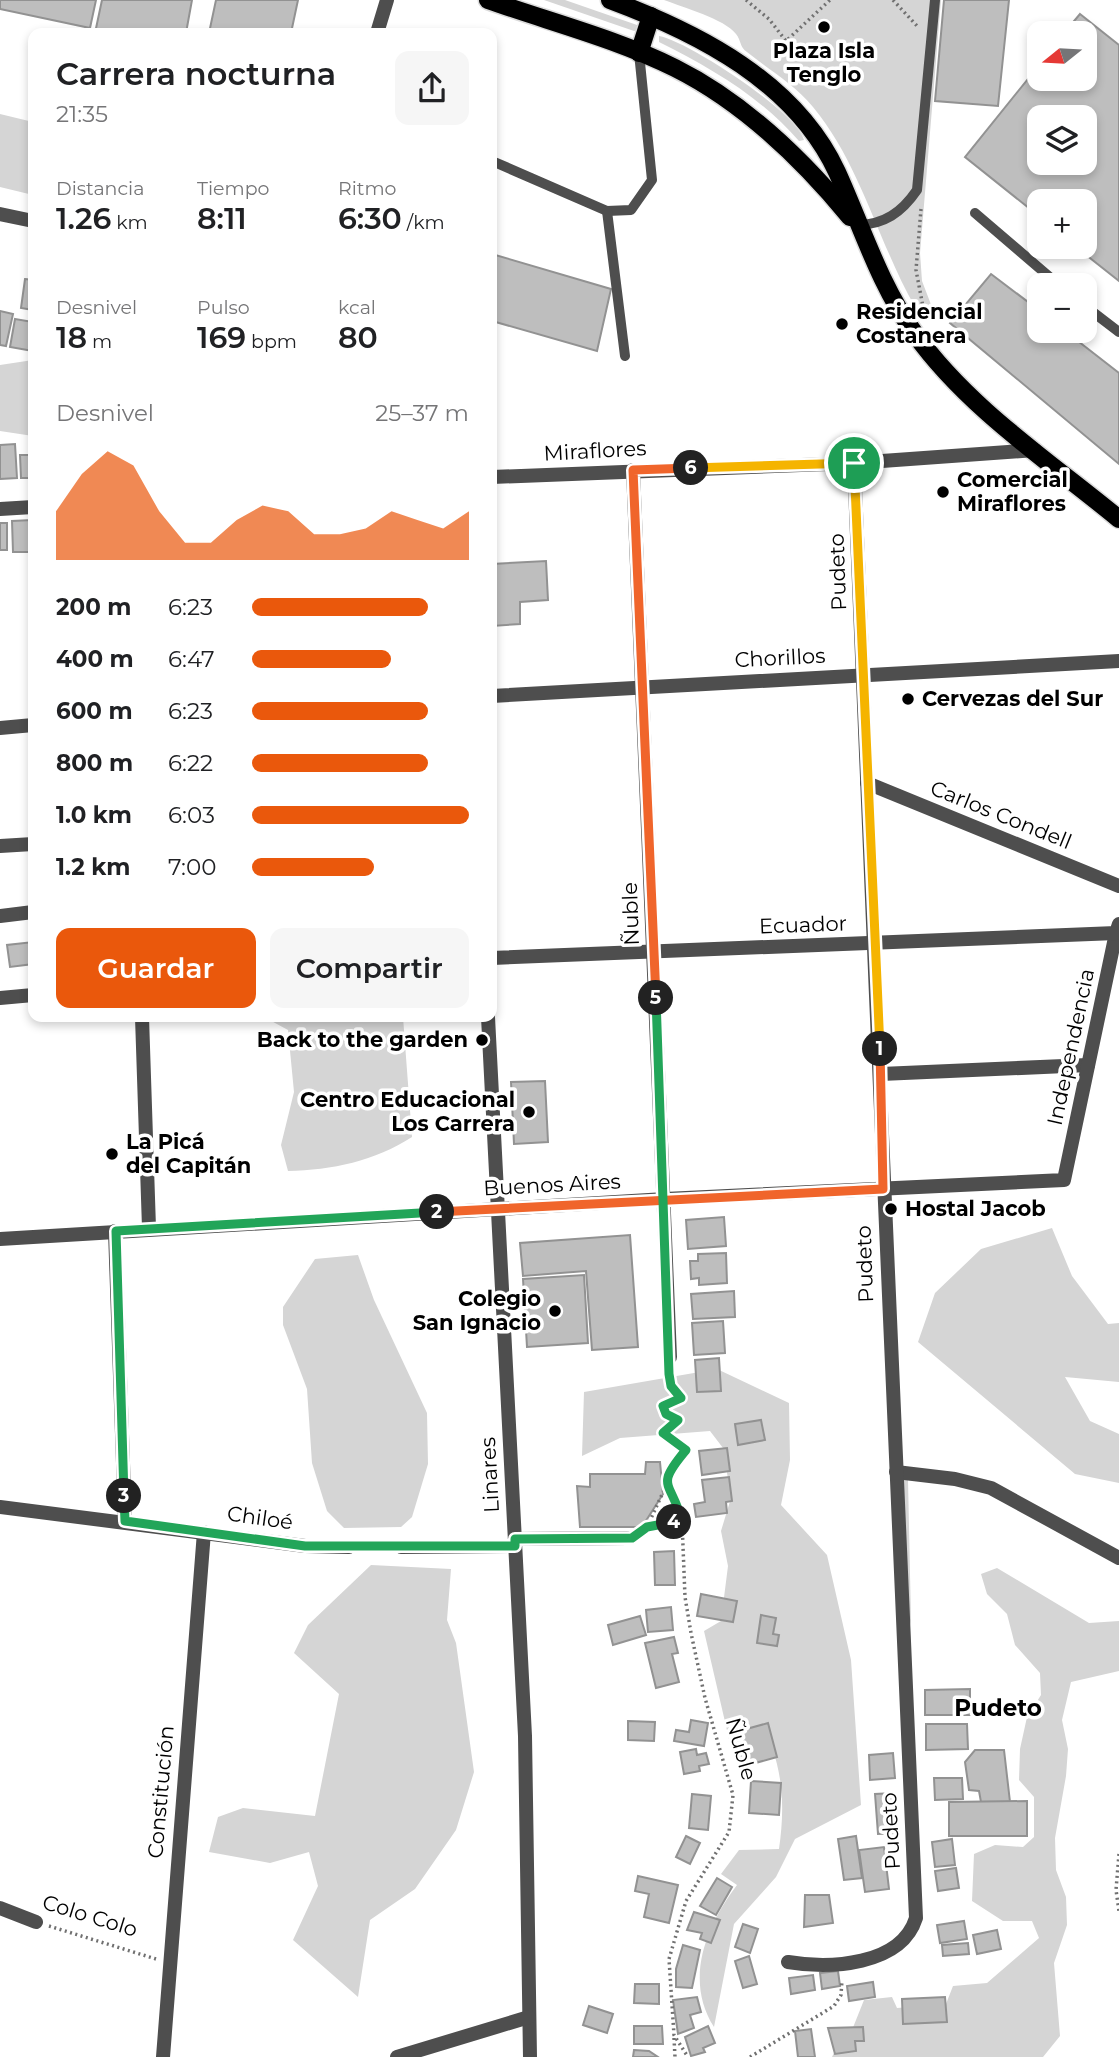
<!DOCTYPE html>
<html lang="es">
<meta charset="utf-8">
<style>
body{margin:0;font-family:Montserrat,sans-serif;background:#f6f6f6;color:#202124;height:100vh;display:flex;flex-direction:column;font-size:26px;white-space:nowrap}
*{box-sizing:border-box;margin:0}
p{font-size:23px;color:#757577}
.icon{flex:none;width:38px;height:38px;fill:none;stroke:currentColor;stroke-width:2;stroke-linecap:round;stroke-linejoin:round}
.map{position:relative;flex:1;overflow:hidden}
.drawer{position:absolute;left:28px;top:28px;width:469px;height:994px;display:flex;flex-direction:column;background:#fff;border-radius:14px;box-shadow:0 4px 10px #0003}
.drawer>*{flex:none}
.needle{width:46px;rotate:252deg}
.tools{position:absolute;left:1027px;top:21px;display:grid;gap:14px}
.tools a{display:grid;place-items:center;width:70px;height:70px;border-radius:14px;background:#fff;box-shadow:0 4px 10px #0003;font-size:35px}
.pin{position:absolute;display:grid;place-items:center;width:60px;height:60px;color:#fff;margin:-30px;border:4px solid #fff;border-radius:50%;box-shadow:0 2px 7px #0007}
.km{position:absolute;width:35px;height:35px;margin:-18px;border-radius:50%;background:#222;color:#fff;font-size:19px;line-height:35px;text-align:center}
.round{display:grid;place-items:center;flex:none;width:74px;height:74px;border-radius:14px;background:#f6f6f6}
.head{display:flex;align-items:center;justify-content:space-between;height:119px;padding:0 28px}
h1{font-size:32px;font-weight:600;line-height:52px}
.stats{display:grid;grid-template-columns:repeat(3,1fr);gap:10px;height:119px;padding:7px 28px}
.stats div{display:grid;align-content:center}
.stats b{font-size:30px;font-weight:600}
.stats small{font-size:19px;font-weight:400}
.stats p{font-size:19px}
.chart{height:196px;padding:14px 28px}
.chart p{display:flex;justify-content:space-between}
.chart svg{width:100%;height:126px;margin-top:7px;fill:#ea580c;opacity:.7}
.primary-button{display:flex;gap:14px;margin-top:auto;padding:14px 28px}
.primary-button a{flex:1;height:80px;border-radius:14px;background:#ea580c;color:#fff;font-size:28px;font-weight:600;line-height:80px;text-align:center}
.primary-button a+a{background:#f6f6f6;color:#202124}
ul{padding:0 28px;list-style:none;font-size:23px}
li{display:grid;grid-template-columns:112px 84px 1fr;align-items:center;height:52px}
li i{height:18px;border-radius:9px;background:#ea580c}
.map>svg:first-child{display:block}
</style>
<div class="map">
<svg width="1119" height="2057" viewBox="0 0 1119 2057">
<rect width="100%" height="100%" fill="#fff"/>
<g fill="#d5d5d5">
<path d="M 544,0 L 565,0 L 637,25 L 639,30 L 634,31 Z"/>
<path d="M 664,0 L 941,0 L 920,253 L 922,281 L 935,315 L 926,315 L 915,307 C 878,242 861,165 813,107 C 794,84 769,70 747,52 C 740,48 741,40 736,34 C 725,19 682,7 664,0 Z"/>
<path d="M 659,36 C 686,40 798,113 804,140 L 799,141 C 761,97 711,68 659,42 Z"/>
<path d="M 0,114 L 33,122 L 33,195 L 0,187 Z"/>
<path d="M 33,360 L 33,436 L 0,431 L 0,365 Z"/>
<path d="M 264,1017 L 403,1017 L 412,1137 C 375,1161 332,1170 288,1171 L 281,1145 L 294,1092 L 288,1030 Z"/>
<path d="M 1052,1228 L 1072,1276 L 1108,1324 L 1119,1323 L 1119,1382 L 1065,1377 L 1090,1421 L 1119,1434 L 1119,1483 L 1075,1474 L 918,1342 L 935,1293 L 981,1249 Z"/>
<path d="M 358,1255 L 374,1300 L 427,1413 L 428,1464 L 412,1517 L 401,1527 L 344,1528 L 327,1511 L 312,1463 L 307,1389 L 283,1325 L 283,1307 L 315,1259 Z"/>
<path d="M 717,1369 L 789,1403 L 790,1460 L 781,1505 L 827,1555 L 851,1660 L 861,1805 L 795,1839 L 776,1877 L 734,1924 L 714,2027 C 684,1980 706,1926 737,1885 L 721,1874 L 739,1850 L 779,1849 C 784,1813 784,1782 772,1747 L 732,1752 L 704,1631 L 721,1621 L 728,1566 L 721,1531 L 731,1498 L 723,1448 L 710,1431 L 620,1438 L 582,1456 L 584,1392 Z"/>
<path d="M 901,1479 L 908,1480 L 911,1620 L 908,1636 Z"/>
<path d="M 371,1565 L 451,1569 L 447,1620 L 456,1643 L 474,1772 L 456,1830 L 415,1889 L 370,1920 L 358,1997 L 293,1940 L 318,1886 L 309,1852 L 270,1863 L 209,1852 L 218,1817 L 243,1808 L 315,1816 L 339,1694 L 294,1653 L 308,1625 Z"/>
<path d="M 997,1568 L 1089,1623 L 1119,1621 L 1119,1671 L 1071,1682 L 1062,1720 L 1068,1749 L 1066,1776 L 1055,1838 L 1056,1870 L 1066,1897 L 1067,1925 L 1054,1963 L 1060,2036 L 1043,2057 L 832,2057 L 840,2040 L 852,2030 L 864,2000 L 892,1997 L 897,2008 L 946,2004 L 953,1986 L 987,1983 L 1039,1938 L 1032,1921 L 1003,1921 L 972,1901 L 974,1854 L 995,1845 L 1023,1847 L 1034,1837 L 1034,1797 L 1019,1780 L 1020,1749 L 1027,1717 L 1041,1695 L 1040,1673 L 1015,1645 L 1007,1614 L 987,1594 L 981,1574 Z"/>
</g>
<g fill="#bebebe" stroke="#929292" stroke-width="2" fill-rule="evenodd">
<path d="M 0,0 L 96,0 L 90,28 L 0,9 Z"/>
<path d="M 102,0 L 192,0 L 186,33 L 95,33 Z"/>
<path d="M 216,0 L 298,0 L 291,33 L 209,33 Z"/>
<path d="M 944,0 L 1009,0 L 998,106 L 935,101 Z"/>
<path d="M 1080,14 L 1119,45 L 1119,281 L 1076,247 L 1085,247 L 1085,201 L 1040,201 L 1040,217 L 965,157 L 1040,64 L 1040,79 L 1085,79 L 1085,33 L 1064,33 ZM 1040,117 L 1085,117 L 1085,163 L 1040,163 Z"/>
<path d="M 492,254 L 611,289 L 597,351 L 492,321 Z"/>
<path d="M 991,274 L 1040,311 L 1040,331 L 1065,331 L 1119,373 L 1119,464 L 950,323 Z"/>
<path d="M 25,279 L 33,280 L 33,310 L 21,308 Z"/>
<path d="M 0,311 L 13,314 L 6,346 L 0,345 Z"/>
<path d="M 15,319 L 33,322 L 33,351 L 10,347 Z"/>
<path d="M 15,444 L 17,478 L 0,479 L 0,445 Z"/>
<path d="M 20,455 L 33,455 L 33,478 L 21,478 Z"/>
<path d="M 32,520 L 32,552 L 13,552 L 12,521 Z"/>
<rect x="0" y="523" width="7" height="27"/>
<path d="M 546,561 L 548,600 L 520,602 L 520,624 L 492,626 L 492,564 Z"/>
<path d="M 33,942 L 33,964 L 10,967 L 7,945 Z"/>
<path d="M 545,1081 L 548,1142 L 514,1144 L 511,1082 Z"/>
<path d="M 724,1217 L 726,1246 L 688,1249 L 686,1220 Z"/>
<path d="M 630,1235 L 638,1347 L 592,1350 L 586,1271 L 523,1276 L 520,1243 Z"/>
<path d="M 726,1253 L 727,1283 L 699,1285 L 699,1278 L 691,1279 L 690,1261 L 698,1261 L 698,1254 Z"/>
<path d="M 584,1275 L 588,1343 L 527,1347 L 523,1279 Z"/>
<path d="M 734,1291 L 735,1317 L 693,1319 L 691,1294 Z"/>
<path d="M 723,1321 L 725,1353 L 694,1355 L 692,1323 Z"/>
<path d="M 719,1358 L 721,1391 L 697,1392 L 695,1360 Z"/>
<path d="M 761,1420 L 765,1440 L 738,1445 L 735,1424 Z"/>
<path d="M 727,1448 L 730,1471 L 702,1475 L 699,1451 Z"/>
<path d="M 646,1462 L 660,1462 L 663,1494 L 642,1527 L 580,1527 L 577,1486 L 590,1487 L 590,1474 L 645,1474 Z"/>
<path d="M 729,1477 L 732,1501 L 726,1502 L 727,1513 L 696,1517 L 694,1504 L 705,1502 L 702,1480 Z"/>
<path d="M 674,1551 L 675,1585 L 655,1585 L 654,1552 Z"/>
<path d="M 701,1594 L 737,1601 L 733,1622 L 697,1616 Z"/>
<path d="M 671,1607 L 673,1630 L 648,1632 L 646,1610 Z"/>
<path d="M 761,1615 L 776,1618 L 773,1634 L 779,1635 L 777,1646 L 757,1643 Z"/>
<path d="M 640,1616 L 646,1635 L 613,1645 L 608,1625 Z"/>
<path d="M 674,1637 L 678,1653 L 672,1654 L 679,1682 L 656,1688 L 645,1643 Z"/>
<path d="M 970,1689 L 970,1715 L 925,1715 L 925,1690 Z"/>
<path d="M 691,1720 L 708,1723 L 704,1746 L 674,1741 L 676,1730 L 689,1732 Z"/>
<path d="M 628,1721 L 655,1722 L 654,1741 L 628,1740 Z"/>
<path d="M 768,1723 L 777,1757 L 741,1767 L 732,1733 Z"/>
<path d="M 926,1724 L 967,1724 L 968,1749 L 926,1750 Z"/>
<path d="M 696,1749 L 697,1755 L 706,1753 L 709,1764 L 699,1766 L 700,1771 L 684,1774 L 680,1752 Z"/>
<path d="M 975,1750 L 1004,1750 L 1010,1802 L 981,1802 L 979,1791 L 969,1790 L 965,1762 Z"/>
<path d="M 893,1753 L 895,1778 L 870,1780 L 869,1755 Z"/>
<path d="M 934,1778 L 962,1778 L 963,1799 L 935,1800 Z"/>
<path d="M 751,1781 L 781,1783 L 779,1815 L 749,1813 Z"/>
<path d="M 894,1793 L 897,1833 L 878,1834 L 875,1794 Z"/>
<path d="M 692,1794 L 711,1796 L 708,1830 L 689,1828 Z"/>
<path d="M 1027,1801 L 1027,1836 L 949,1836 L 949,1802 Z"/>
<path d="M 686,1836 L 700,1843 L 690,1864 L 676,1857 Z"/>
<path d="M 856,1836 L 862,1878 L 844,1880 L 838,1839 Z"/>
<path d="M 952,1839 L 955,1865 L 935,1867 L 932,1842 Z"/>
<path d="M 884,1847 L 889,1889 L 865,1892 L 859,1850 Z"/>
<path d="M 956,1868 L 959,1888 L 938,1891 L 935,1871 Z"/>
<path d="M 638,1876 L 678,1885 L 669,1923 L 644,1917 L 649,1894 L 635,1891 Z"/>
<path d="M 717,1878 L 732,1887 L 716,1915 L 700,1906 Z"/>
<path d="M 805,1895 L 829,1895 L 833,1923 L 804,1927 Z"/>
<path d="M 694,1912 L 720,1920 L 711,1943 L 700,1939 L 702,1933 L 687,1930 Z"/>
<path d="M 964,1921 L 967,1939 L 940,1943 L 937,1925 Z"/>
<path d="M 743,1924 L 758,1929 L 750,1953 L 735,1947 Z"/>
<path d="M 997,1930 L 1001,1949 L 977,1954 L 973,1935 Z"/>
<path d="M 968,1943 L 969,1954 L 943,1956 L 942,1945 Z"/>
<path d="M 683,1945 L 700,1950 L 692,1988 L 676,1987 L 676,1969 Z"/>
<path d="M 749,1956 L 757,1984 L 743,1988 L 735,1961 Z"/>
<path d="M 838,1971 L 840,1986 L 822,1989 L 820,1973 Z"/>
<path d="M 813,1975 L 815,1990 L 791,1994 L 789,1978 Z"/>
<path d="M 873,1982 L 875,1997 L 849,2001 L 847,1986 Z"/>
<path d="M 635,1984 L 659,1984 L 659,2004 L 634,2003 Z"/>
<path d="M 697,1997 L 701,2012 L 690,2015 L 694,2028 L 678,2034 L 673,2000 Z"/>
<path d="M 945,1997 L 947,2022 L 903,2024 L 902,1999 Z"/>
<path d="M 589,2006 L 613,2014 L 607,2033 L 583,2025 Z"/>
<path d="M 634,2026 L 662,2026 L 663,2044 L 634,2044 Z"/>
<path d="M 708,2026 L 715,2043 L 703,2048 L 705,2052 L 691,2056 L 685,2037 Z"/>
<path d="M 863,2027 L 864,2041 L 855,2041 L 856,2051 L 835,2054 L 828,2028 Z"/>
<path d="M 811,2029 L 815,2057 L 798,2057 L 795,2031 Z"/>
<path d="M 634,2050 L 649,2051 L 658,2057 L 633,2057 Z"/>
</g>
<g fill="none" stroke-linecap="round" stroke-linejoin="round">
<g stroke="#dbdbdb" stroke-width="21">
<g id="primary">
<path d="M 488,0 C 550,22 617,39 675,68 C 743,102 803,160 850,217"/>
<path d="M 610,0 C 699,33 795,82 837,172 C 862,227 879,284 915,334 C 968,408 1050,462 1119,519"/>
<path d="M 639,53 L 651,16"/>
</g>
</g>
<g stroke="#707070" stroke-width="3.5" stroke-dasharray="2 3.5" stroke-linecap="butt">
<path d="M 746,0 L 769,19 L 786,41 L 830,0"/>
<path d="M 893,0 L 918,27"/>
<path d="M 921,209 L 916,270 L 924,312"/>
<path d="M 670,1370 L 671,1386 L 680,1393 L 681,1397 L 663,1406 L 666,1414 L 678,1421 L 663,1433 L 686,1450 L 669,1470 L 666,1486 L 673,1497 L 682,1521 L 685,1597 L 691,1633 L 705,1698 L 733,1795 L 729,1832 L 686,1901 L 669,1959 L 674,2035 L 688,2057"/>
<path d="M 667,1524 L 669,1515 L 679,1511"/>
<path d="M 647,1527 L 665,1488"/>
<path d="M 640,1531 L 682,1521"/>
<path d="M 365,1547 L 385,1547"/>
<path d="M 1119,1854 L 1116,1890 L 1119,1911"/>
<path d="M 49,1926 L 156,1959"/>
<path d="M 674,2038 L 675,2057"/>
<path d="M 750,2057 L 834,2006 L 841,1995 L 842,1980"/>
</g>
<g stroke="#4e4e4e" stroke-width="10">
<path d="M 492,161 L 607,211 L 631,210 L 652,180 L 639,53"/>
<path d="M 607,211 L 625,356"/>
<path d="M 975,213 L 1059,285"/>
<path d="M 857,225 C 884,225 902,212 917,190 L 935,0"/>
<path d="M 1085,306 L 1119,332"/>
</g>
<g stroke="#4e4e4e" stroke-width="14">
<path d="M 377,33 L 387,0"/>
<path d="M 0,214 L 33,221"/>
<path d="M 633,470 L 670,1357"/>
<path d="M 492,477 L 854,463 L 1035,450"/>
<path d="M 0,509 L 33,507"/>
<path d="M 867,783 L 1119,886"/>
<path d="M 0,846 L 33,844"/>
<path d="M 0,998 L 33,995"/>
<path d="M 142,1017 L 149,1228"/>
<path d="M 488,1017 L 525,1736 L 530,2057"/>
<path d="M 881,1074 L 1088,1065"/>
<path d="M 115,1231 L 125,1521"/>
<path d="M 0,1239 L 665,1199 L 1064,1180 L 1116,933"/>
<path d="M 896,1472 L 955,1479 L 991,1488 L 1119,1558"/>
<path d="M 0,1507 L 305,1546 L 349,1547"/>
<path d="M 515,1539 L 627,1538"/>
<path d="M 401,1547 L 515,1546"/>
<path d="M 0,1908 L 36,1922"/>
<path d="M 788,1962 C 829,1969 901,1966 916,1918 C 892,1433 875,948 854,463"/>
<path d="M 163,2057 L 204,1532"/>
<path d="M 397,2057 L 529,2017"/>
</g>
<g stroke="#4e4e4e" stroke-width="14">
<path d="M 492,696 L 1119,661"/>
<path d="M 0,728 L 33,725"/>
<path d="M 0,916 L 33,912"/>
<path d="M 492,958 L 1116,933 L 1119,924"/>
</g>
<use href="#primary" stroke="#000" stroke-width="18"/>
</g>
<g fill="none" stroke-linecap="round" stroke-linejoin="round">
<g stroke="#fff" stroke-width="14">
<path id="split-1" d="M 854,463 L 880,1049"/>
</g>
<g stroke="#fff" stroke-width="14">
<path id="split-2" d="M 437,1212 L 883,1189 L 880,1049"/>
</g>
<g stroke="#fff" stroke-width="14">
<path id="split-3" d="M 124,1496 L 116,1231 L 437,1212"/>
</g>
<g stroke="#fff" stroke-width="14">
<path id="split-4" d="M 124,1496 L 125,1521 L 305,1546 L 515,1546 L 515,1539 L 632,1538 L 647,1527 L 674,1522"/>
</g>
<g stroke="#fff" stroke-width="14">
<path id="split-5" d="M 656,998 L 669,1374 L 671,1386 L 681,1398 L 663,1406 L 666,1414 L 678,1420 L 663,1433 L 686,1450 C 654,1488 671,1480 682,1521 L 674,1522"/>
</g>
<g stroke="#fff" stroke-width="14">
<path id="split-6" d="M 656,998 L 633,470 L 691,468"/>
</g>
<g stroke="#fff" stroke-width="14">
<path id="split-7" d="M 691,468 L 854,463"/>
</g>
<use href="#split-1" stroke="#f5b400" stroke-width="9"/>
<use href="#split-2" stroke="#f0652b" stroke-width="9"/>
<use href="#split-3" stroke="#22a559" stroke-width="9"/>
<use href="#split-4" stroke="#22a559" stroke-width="9"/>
<use href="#split-5" stroke="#22a559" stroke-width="9"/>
<use href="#split-6" stroke="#f0652b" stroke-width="9"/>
<use href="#split-7" stroke="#f5b400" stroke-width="9"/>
</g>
<g fill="#000" stroke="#fff" stroke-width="2.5">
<circle cx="824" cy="27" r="7"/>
<circle cx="842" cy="324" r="7"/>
<circle cx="943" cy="492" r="7"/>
<circle cx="908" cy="699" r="7"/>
<circle cx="482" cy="1040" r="7"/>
<circle cx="529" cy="1112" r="7"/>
<circle cx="112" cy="1154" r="7"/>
<circle cx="891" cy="1209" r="7"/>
<circle cx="555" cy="1311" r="7"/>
</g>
<g text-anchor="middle" stroke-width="7" stroke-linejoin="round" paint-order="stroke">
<g font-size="21" font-weight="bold" fill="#000" stroke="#fff" text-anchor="start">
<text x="824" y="58" text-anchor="middle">Plaza Isla<tspan x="824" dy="24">Tenglo</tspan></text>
<text x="856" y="319">Residencial<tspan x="856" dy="24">Costanera</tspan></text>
<text x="957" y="487">Comercial<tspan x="957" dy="24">Miraflores</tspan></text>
<text x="922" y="706">Cervezas del Sur</text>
<text x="468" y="1047" text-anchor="end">Back to the garden</text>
<text x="515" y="1107" text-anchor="end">Centro Educacional<tspan x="515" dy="24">Los Carrera</tspan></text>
<text x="126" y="1149">La Picá<tspan x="126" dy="24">del Capitán</tspan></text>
<text x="905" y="1216">Hostal Jacob</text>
<text x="541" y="1306" text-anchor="end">Colegio<tspan x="541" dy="24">San Ignacio</tspan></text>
</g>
<g font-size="21" fill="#000" stroke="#fff">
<text transform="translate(595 451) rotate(-3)" y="7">Miraflores</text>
<text transform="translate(838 572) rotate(-92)" y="7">Pudeto</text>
<text transform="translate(780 658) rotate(-3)" y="7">Chorillos</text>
<text transform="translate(1001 815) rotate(22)" y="7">Carlos Condell</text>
<text transform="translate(631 914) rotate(-92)" y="7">Ñuble</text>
<text transform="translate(803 925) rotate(-2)" y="7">Ecuador</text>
<text transform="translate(1071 1047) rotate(-78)" y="7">Independencia</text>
<text transform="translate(552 1185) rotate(-3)" y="7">Buenos Aires</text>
<text transform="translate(865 1264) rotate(-92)" y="7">Pudeto</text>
<text transform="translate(490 1475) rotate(-93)" y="7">Linares</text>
<text transform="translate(260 1518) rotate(8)" y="7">Chiloé</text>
<text transform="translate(741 1749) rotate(74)" y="7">Ñuble</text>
<text transform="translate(161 1792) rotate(-85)" y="7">Constitución</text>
<text transform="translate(891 1831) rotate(-93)" y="7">Pudeto</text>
<text transform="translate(90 1916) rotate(17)" y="7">Colo Colo</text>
</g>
<g font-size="23" font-weight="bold" fill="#000" stroke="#fff">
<text x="998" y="1716">Pudeto</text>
</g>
</g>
</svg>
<div class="tools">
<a><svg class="needle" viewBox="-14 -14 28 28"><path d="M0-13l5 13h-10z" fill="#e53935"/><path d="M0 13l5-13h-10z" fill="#757577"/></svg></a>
<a><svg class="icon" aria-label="layers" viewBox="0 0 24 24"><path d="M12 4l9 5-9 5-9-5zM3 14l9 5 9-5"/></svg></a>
<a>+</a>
<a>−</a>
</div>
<div class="pin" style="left:854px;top:463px;background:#1e9e55"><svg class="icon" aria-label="arrive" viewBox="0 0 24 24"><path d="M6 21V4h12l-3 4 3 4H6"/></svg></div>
<b class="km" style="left:880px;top:1049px">1</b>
<b class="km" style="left:437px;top:1212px">2</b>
<b class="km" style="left:124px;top:1496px">3</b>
<b class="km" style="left:674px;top:1522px">4</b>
<b class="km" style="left:656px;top:998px">5</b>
<b class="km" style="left:691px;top:468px">6</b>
<section class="drawer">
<div class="head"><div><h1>Carrera nocturna</h1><p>21:35</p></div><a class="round"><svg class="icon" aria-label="share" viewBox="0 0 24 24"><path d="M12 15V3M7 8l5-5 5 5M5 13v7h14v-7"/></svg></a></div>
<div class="stats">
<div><p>Distancia</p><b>1.26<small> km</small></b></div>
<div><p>Tiempo</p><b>8:11</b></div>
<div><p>Ritmo</p><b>6:30<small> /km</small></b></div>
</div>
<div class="stats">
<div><p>Desnivel</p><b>18<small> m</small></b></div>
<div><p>Pulso</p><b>169<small> bpm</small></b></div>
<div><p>kcal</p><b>80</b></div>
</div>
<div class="chart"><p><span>Desnivel</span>25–37 m</p>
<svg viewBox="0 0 160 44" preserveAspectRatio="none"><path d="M0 44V27L10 14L20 6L30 11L40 27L50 38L60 38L70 30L80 25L90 27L100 35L110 35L120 33L130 27L140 30L150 33L160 27V44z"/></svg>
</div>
<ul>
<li><b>200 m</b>6:23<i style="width:81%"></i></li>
<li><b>400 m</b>6:47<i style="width:64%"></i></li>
<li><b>600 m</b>6:23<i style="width:81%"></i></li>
<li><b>800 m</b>6:22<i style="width:81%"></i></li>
<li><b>1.0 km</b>6:03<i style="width:100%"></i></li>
<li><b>1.2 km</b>7:00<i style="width:56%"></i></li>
</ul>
<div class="primary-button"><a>Guardar</a><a>Compartir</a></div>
</section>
</div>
